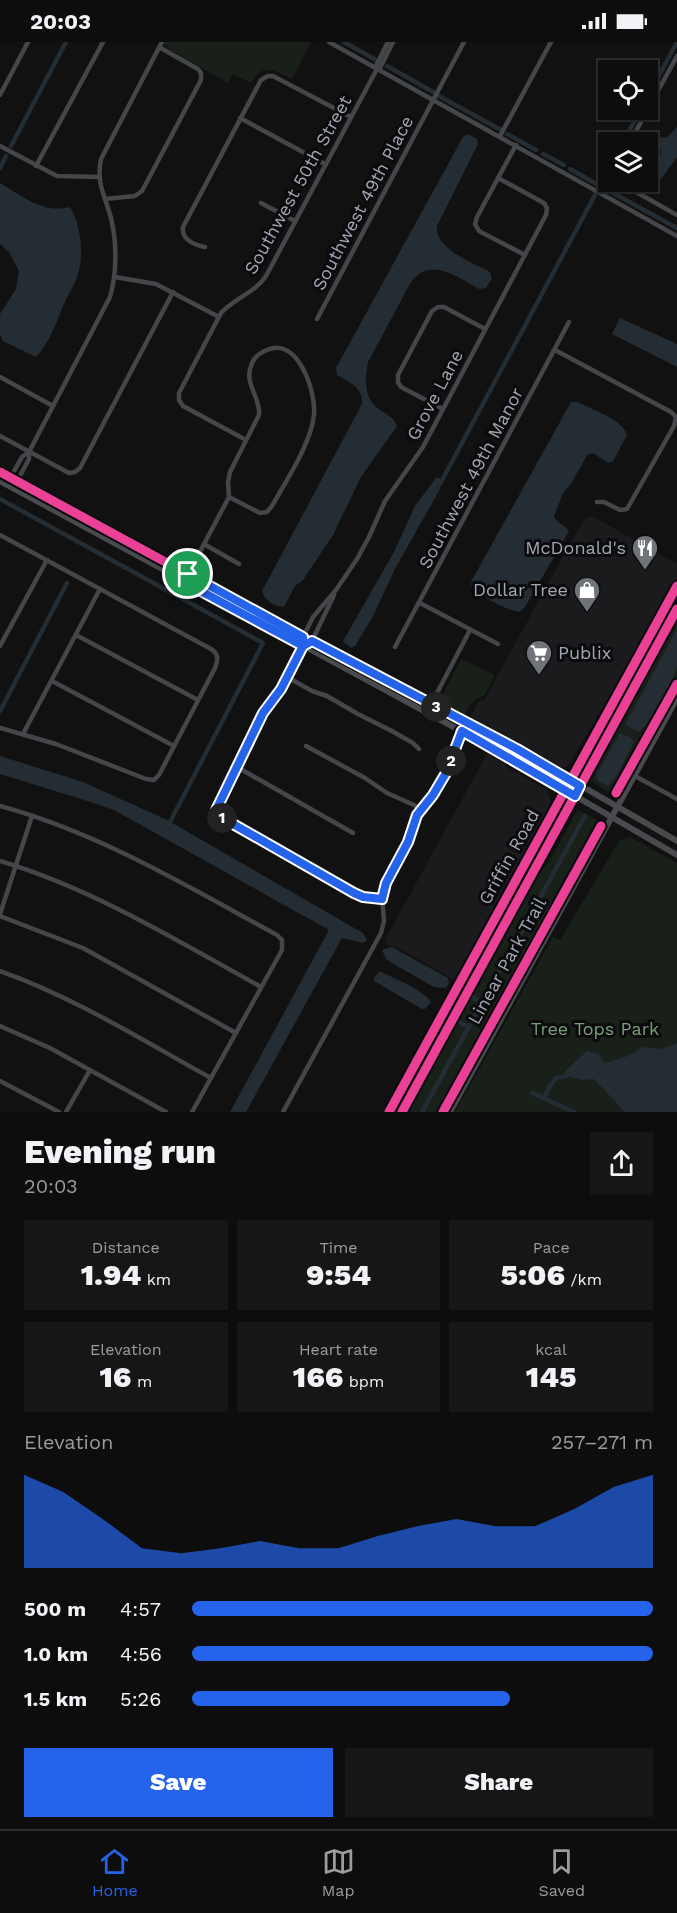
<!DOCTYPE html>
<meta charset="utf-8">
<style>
body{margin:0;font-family:"Work Sans",sans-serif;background:#161616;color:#f1f3f6;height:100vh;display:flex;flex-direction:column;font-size:22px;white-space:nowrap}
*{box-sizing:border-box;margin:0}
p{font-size:20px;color:#9a9c9d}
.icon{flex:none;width:33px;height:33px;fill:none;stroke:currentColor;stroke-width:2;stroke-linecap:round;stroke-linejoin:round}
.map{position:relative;height:1070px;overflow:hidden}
.details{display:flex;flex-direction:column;background:#0d0d0d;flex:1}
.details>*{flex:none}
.controls{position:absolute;left:598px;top:18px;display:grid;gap:12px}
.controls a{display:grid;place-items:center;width:60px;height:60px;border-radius:0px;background:#0d0d0d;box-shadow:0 2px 4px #0004,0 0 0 2px #2d2d2e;font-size:30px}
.pin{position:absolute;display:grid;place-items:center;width:51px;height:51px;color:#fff;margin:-26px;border:3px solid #fff;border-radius:50%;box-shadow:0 2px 6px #0007}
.km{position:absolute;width:30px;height:30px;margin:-15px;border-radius:50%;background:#222;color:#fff;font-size:16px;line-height:30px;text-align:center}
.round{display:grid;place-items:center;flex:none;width:63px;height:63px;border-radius:0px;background:#161616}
.overview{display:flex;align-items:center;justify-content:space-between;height:102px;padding:0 24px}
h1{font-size:33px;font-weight:800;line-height:45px}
.stats{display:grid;grid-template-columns:repeat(3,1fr);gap:9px;height:102px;padding:6px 24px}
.stats div{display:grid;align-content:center;border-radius:0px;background:#161616;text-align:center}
.stats b{font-size:30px;font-weight:800}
.stats small{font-size:16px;font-weight:400}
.stats p{font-size:16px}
.chart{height:168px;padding:12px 24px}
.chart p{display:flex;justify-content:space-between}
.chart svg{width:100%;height:108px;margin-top:6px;fill:#2563eb;opacity:.7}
.cta{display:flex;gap:12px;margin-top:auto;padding:12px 24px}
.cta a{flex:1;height:69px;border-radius:0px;background:#2563eb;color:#fff;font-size:24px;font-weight:800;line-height:69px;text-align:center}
.cta a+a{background:#161616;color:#f1f3f6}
ul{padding:0 24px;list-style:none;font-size:20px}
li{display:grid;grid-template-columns:96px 72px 1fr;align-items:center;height:45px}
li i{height:15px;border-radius:8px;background:#2563eb}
.status{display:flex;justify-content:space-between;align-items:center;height:42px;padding:0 30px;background:#0d0d0d;direction:ltr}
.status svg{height:16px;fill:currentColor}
.tab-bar{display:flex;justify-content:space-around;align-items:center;height:84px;border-top:2px solid #2d2d2e;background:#0d0d0d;font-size:16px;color:#9a9c9d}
.tab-bar a{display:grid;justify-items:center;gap:3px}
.tab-bar .active{color:#2563eb}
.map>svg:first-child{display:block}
</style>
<div class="status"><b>20:03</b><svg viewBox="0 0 49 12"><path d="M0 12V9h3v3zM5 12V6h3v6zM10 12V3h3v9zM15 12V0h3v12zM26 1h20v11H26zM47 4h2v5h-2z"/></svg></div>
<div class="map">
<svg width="677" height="1070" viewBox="0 0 677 1070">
<rect width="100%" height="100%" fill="#111"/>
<g fill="#1b1b1d">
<path d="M 592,474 L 677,522 L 677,542 L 568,724 L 563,726 L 475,680 L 471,677 L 471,674 L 478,660 L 484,658 L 584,477 Z"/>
<path d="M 488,710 L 501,718 L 508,726 L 547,748 L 551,761 L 454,938 L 397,905 L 388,904 L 385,898 Z"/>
</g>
<g fill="#19201a">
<path d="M 164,0 L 311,0 L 292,37 C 274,28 263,20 251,41 L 233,32 L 228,41 L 169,7 L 165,4 Z"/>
<path d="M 677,578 L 677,650 L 619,751 L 612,752 L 594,741 L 591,733 Z"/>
<path d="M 461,617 L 495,633 L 484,654 C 473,656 470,664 464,674 L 439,660 Z"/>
<path d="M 579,768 L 600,780 L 600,784 L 602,786 L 446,1070 L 407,1070 L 537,833 L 548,821 L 577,769 Z"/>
<path d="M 630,795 L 677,821 L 677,1070 L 455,1070 L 553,895 L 560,898 L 619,799 Z"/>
</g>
<g fill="#242d33">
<path d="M 677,85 L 677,115 L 661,137 L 650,140 L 648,132 C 656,125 660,120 661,108 L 651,99 L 651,96 L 656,93 L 663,96 L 667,95 Z"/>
<path d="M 468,92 L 477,97 L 478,102 L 437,184 C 434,207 472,220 490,230 L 492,236 L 486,246 L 479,247 C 456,235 431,214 411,240 L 368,320 C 365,336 363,358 380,368 C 387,373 394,375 397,384 L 361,435 L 333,493 L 303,538 L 295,544 L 284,565 C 274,564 265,559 262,549 L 362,362 C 364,346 349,340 337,333 L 336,326 L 463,95 Z"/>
<path d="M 0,141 C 22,154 43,172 70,165 C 81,183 84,212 78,232 C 75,243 68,252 64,262 C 56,281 50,300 36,315 L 3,299 L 0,292 L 0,272 L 16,247 L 19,229 L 9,210 L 0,202 Z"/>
<path d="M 620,276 L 677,302 L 677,325 L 612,292 Z"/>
<path d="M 571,360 L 577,360 C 591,367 624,378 627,393 L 613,419 L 608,421 L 593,411 L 587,413 L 571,442 L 563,451 L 554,474 C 557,481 565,483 569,489 L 525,565 L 519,570 C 502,566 487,557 473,547 L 471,543 L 472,538 Z"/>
<path d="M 436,436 L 440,436 L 440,447 L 395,527 L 372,576 L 355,604 L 351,606 L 343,599 L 393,512 L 415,464 Z"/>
<path d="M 677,587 C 677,598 677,614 677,625 C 674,637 649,683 639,690 L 625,683 Z"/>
<path d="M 620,691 L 625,694 L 627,693 L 634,699 L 619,730 L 608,744 L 598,739 L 596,733 Z"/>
<path d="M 0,714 L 83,740 L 167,778 L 363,891 L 367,898 L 363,901 L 342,896 L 246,1070 L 230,1070 L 329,888 L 114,768 L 97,762 L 0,732 Z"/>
<path d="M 392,905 L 448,936 L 449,941 L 446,946 L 434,945 L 392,921 L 386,917 L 382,908 Z"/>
<path d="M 379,929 C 393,936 423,947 431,960 L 425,967 L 422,967 L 374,939 L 374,936 Z"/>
<path d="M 677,1001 L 677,1070 L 625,1070 L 594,1037 L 582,1038 L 566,1034 L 565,1029 L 587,1009 L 598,1011 L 605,1021 L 628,1014 L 643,1005 L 661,1007 Z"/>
</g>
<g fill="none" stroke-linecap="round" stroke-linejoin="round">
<g stroke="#242d33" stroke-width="4.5">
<path d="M 344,0 L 376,18"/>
<path d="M 387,24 L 433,50"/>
<path d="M 439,54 L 501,88"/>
<path d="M 648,54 L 677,0"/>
<path d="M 507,92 L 536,108"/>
<path d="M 623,100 L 641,68"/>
<path d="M 11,104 L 66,0"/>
<path d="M 543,112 L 564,123"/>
<path d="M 0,126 L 6,114"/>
<path d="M 570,127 L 600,144 L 598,147"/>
<path d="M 609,127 L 600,144 L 677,186"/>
<path d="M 440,442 L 595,153"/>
<path d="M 0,457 L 263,601 L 170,780"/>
<path d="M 0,669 L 67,541"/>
<path d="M 471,954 L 482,961"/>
<path d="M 457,979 L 469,985"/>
<path d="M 532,1051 L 574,1070"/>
<path d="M 544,1056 L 550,1044 L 556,1036 L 566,1034"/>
<path d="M 422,1070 L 585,774"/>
</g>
<g stroke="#45464a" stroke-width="4.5">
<path d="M 329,0 L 677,194"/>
<path d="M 375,26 L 388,0"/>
<path d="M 379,28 L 393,0"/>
<path d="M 0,53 L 28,0"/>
<path d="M 240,76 L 325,122"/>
<path d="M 500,94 L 551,0"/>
<path d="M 630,100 L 677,14"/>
<path d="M 516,103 L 477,175 L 475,182 L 479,189 L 525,213"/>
<path d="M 0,104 L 57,134 L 99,135"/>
<path d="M 36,124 L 103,0"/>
<path d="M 620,140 L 622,142 L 677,173"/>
<path d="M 105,157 L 135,154 L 142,149 L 201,38 L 201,31 L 198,27 L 159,5"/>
<path d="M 261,161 L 295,179"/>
<path d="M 205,205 C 194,203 181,197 183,185 L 261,38 L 268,34 L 273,34 L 351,75"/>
<path d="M 115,235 L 156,242 L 219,275"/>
<path d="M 317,277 L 464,0"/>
<path d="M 555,308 L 671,370 L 676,375"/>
<path d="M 0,335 L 53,364"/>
<path d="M 443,367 L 401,345 L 398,340 L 398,333 L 432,269 L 438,265 L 444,265 L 485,287"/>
<path d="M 0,394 L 69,431 L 75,430 L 80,426 L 173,250"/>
<path d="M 246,398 L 183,364 L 179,358 L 179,351 L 221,271 C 234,256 255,251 266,234 L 377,27"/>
<path d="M 9,438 L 22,415 L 29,410 L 110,255 C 117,230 117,201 111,176 C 105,154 96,141 101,117 L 162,0"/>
<path d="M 13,447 L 29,417 L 29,410"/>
<path d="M 597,460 L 604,460 L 620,468 L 627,467 L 674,384 L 676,375"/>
<path d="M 0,493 L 211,607 C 219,612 218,618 215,626 L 159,733 L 154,738 L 146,737 L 56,702 L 0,686"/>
<path d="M 204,502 L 239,522"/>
<path d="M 187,534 L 229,455 L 228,440 L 230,430 L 259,373 C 261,356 244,342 251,324 C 253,317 259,311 267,308 C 298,294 316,350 314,372 C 312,400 286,439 272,464 L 267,470 L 260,471 L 229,455"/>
<path d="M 420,561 L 498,602"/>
<path d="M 76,593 L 198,658"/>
<path d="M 309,601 L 312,599 L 334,553"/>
<path d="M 0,604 L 47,518"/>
<path d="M 395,605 L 569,280"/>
<path d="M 287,635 L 312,649 L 327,654 L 358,672 L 390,688 L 413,701 L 419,707"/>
<path d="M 52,639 L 174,704"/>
<path d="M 427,670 L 470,588"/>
<path d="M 23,692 L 100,547"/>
<path d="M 306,704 L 365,736 L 387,751 L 414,763 L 420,767"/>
<path d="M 237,725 L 353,791"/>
<path d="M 635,734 L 677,757"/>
<path d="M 0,764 C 99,791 187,844 277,893 L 282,898 L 282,908 L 192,1070"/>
<path d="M 216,771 L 263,671 L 281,647 L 303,604 L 303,595 L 313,575 L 336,548 L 357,517 L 369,495 L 385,459 L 423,405 L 546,173 L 547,166 L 544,161 L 498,136"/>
<path d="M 216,771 L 219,774 C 252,791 284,813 317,831 C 341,844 354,854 382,857"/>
<path d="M 0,819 C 93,847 176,898 261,945"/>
<path d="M 0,872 L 32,774"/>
<path d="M 0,874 L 83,906 L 236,991"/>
<path d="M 0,929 C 74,955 142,998 211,1036"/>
<path d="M 0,984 L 50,1006 L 166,1070"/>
<path d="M 0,1039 L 59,1070"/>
<path d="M 66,1070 L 90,1028"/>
<path d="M 283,1070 L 381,891 L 384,879 L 382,854 L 386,841 L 405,805 L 417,773 L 433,753 L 446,731 L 466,680"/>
</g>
<g stroke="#494a4e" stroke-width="6">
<path d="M 0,430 L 303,595 L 517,707 L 677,799"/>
<path d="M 0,439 L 496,708 L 677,813"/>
<path d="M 450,1070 L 677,656"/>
</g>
<g stroke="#47494c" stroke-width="7">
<path d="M 448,980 L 450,972 L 475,925 L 474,914"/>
<path d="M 389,1070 L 677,544"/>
<path d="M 402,1070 L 677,567"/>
</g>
<g stroke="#0b0b0d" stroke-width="13">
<g id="cycleway">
<path d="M 0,430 L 303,595 L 517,707 L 570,738"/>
<path d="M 460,689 L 565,748"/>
<path d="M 616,751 L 677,642"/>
<path d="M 389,1070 L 677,544"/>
<path d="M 402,1070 L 677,567"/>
<path d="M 443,1070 L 601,784"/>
</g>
</g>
<use href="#cycleway" stroke="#ea4096" stroke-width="9"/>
</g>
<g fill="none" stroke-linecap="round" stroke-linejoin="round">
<g stroke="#fff" stroke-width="12">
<path id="route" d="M 188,532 L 303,595 L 303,604 L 281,647 L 263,671 L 216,768 L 219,774 L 354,851 L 363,855 L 382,857 L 386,841 L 408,800 L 417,773 L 433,753 L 446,731 L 462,689 L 575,754 L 580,744 L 517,707 L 312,599 L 303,604 L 184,540 L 188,532"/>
</g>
<use href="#route" stroke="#2563eb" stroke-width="8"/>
</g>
<defs>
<g id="restaurant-pin" transform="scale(1.35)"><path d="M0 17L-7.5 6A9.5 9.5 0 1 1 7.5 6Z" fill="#6f737a" stroke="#0b0b0d"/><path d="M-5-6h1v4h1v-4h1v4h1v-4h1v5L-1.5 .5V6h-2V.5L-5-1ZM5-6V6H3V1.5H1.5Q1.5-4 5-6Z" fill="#fff"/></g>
<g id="shop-pin" transform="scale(1.35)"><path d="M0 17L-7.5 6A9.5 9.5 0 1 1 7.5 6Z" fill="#6f737a" stroke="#0b0b0d"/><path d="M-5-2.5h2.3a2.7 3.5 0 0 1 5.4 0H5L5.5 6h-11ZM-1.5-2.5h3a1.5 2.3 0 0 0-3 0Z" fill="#fff"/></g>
<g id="supermarket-pin" transform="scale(1.35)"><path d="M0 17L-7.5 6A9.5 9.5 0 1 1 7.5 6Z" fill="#6f737a" stroke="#0b0b0d"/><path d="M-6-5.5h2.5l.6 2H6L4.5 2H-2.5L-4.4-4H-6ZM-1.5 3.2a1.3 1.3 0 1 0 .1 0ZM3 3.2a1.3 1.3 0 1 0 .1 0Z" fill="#fff"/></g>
</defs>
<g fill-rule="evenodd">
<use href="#restaurant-pin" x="645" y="506"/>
<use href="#shop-pin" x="587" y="548"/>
<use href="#supermarket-pin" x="539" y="611"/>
</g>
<g text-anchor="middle" stroke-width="6" stroke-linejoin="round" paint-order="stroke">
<g font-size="18" fill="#a1a8b3" stroke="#0b0b0d">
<text transform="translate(298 143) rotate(-61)" y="6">Southwest 50th Street</text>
<text transform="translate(363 161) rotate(-62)" y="6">Southwest 49th Place</text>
<text transform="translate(435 353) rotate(-62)" y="6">Grove Lane</text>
<text transform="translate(471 436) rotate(-62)" y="6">Southwest 49th Manor</text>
<text transform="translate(509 815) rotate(-61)" y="6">Griffin Road</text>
<text transform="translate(507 919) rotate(-61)" y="6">Linear Park Trail</text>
</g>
<g font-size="18" fill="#a1a8b3" stroke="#0b0b0d" text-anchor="end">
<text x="626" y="512">McDonald's</text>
<text x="568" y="554">Dollar Tree</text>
<text x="558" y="617" text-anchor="start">Publix</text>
</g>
<g font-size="18" fill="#77a076" stroke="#0b0b0d">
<text x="595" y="993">Tree Tops Park</text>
</g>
</g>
</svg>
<div class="controls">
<a><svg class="icon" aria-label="locate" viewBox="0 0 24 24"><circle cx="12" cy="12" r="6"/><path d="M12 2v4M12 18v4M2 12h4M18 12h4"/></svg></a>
<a><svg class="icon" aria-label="layers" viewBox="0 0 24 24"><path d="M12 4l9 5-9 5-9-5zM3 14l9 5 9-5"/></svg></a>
</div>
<div class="pin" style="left:188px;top:532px;background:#1e9e55"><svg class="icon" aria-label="arrive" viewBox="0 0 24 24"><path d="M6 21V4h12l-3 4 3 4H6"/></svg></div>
<b class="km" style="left:222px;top:776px">1</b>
<b class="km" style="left:451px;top:719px">2</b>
<b class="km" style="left:436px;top:665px">3</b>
</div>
<section class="details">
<div class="overview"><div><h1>Evening run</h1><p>20:03</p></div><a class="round"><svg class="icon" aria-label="share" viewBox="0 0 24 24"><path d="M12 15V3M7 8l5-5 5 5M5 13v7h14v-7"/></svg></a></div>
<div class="stats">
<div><p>Distance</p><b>1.94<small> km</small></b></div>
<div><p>Time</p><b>9:54</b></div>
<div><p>Pace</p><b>5:06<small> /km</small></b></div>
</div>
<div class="stats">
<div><p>Elevation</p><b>16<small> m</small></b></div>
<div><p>Heart rate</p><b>166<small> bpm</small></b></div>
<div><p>kcal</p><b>145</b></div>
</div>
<div class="chart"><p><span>Elevation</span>257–271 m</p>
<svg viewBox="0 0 160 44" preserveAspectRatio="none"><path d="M0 44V6L10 13L20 24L30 36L40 38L50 36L60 33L70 36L80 36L90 31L100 27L110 24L120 27L130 27L140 20L150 11L160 6V44z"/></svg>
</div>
<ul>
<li><b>500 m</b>4:57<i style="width:100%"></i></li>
<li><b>1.0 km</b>4:56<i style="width:100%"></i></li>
<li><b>1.5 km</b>5:26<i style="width:69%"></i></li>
</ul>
<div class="cta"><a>Save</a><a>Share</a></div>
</section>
<nav class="tab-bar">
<a class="active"><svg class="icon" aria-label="home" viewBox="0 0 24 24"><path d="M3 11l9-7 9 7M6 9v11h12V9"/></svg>Home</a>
<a><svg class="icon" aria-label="map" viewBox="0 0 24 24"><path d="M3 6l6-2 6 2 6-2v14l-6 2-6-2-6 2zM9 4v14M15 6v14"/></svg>Map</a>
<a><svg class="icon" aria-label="saved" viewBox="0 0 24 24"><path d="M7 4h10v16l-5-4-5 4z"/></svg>Saved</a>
</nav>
